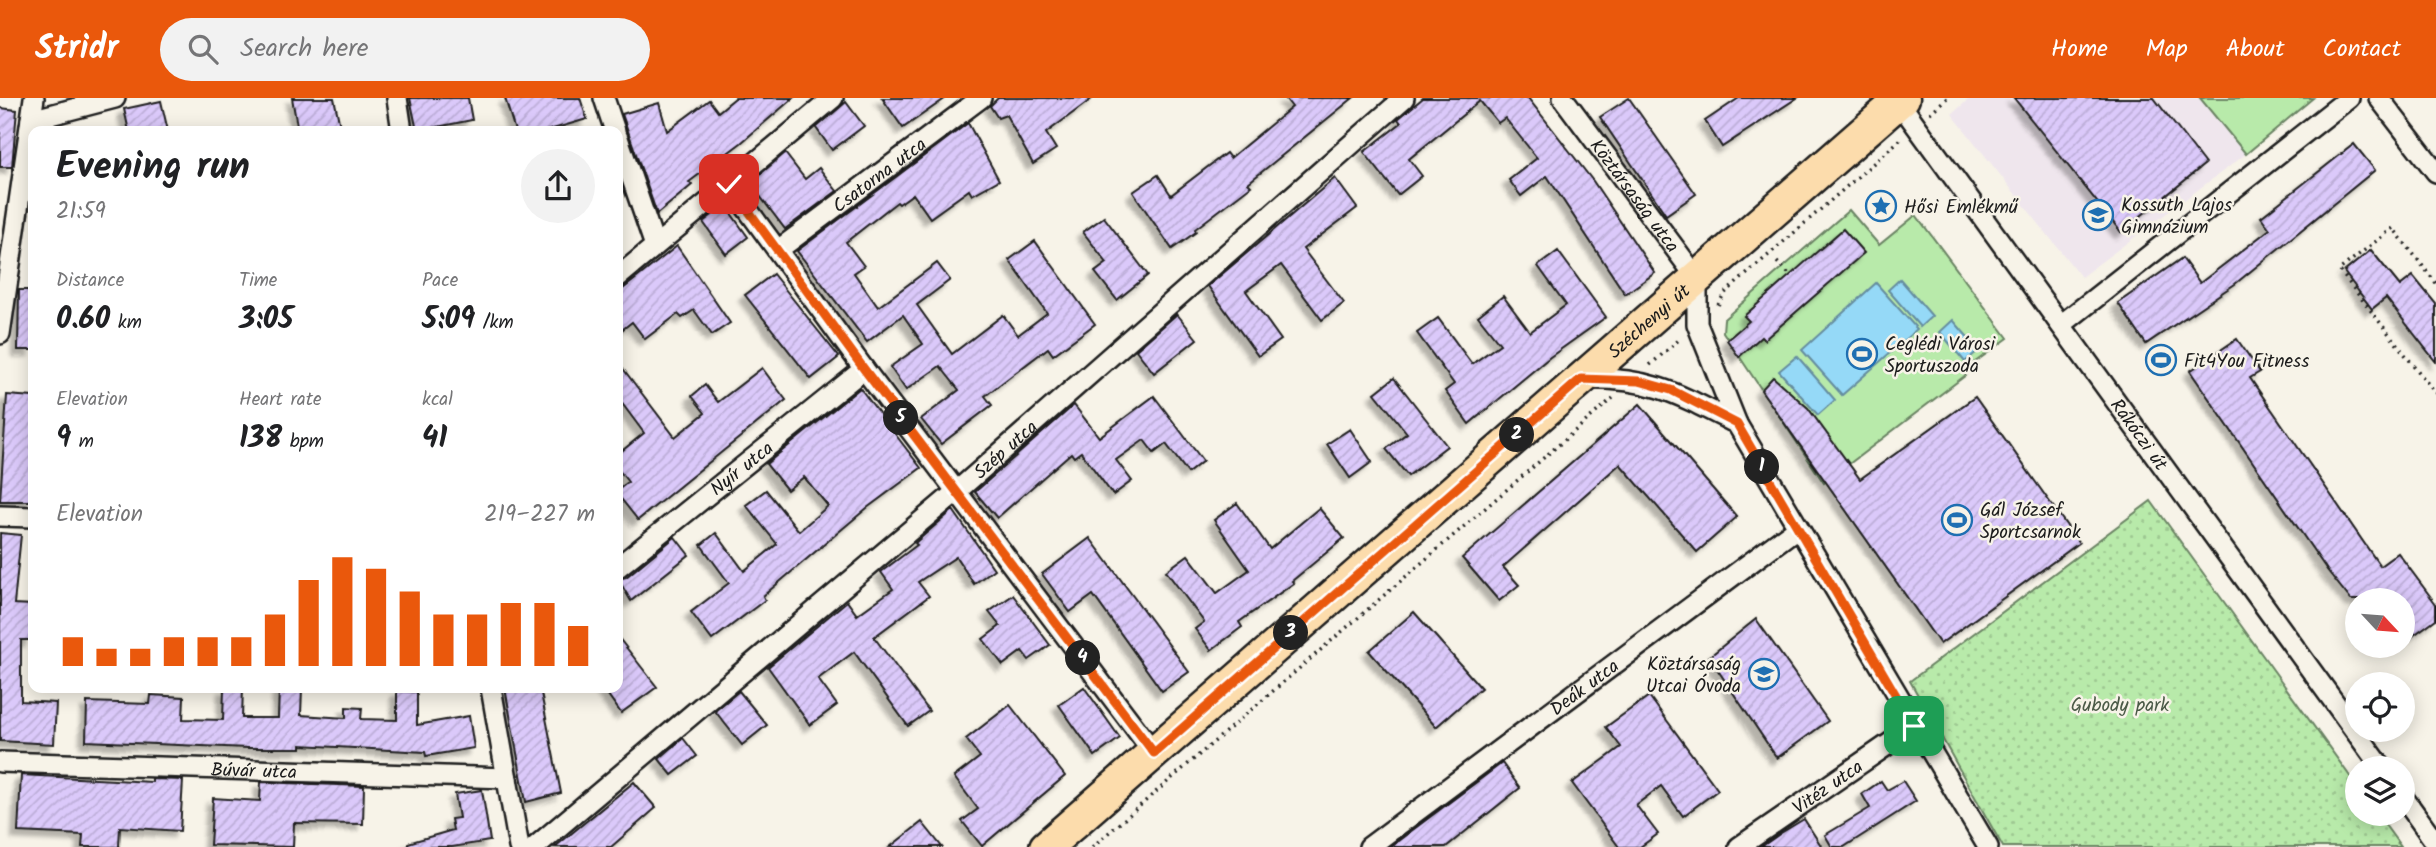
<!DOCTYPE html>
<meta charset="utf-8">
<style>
body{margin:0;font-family:Kalam,sans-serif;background:#f2f2f2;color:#202124;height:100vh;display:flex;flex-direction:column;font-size:26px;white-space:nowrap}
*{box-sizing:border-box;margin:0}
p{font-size:23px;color:#757577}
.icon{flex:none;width:38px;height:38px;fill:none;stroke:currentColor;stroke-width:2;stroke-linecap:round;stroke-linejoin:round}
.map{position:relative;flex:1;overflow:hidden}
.details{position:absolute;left:28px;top:28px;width:595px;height:567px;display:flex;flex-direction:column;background:#fff;border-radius:14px;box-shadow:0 4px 18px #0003}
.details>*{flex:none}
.needle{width:46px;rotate:116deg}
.fabs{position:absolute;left:2345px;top:490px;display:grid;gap:14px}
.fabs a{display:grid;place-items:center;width:70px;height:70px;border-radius:50%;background:#fff;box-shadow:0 4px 18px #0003;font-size:35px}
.pin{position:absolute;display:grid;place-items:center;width:60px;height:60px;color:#fff;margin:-30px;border-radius:14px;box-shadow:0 4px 10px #0006}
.km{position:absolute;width:35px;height:35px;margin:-18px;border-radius:50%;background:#222;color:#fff;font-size:19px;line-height:35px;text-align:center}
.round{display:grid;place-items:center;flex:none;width:74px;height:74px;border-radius:37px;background:#f2f2f2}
.summary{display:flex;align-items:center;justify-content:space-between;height:119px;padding:0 28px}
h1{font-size:38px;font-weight:700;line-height:52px}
.stats{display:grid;grid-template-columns:repeat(3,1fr);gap:10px;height:119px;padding:7px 28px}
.stats div{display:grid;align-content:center}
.stats b{font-size:30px;font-weight:700}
.stats small{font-size:19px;font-weight:400}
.stats p{font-size:19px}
.chart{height:196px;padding:14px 28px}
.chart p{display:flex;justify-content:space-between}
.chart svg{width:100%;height:126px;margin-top:7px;stroke:#ea580c;stroke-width:6}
header{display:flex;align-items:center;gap:42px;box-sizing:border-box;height:98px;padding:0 35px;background:#ea580c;color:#fff}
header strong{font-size:33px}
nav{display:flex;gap:38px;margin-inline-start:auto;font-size:24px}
.search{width:490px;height:63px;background:#f2f2f2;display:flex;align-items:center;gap:18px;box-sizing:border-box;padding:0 24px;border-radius:38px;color:#757577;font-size:26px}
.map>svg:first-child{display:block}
</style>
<header>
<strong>Stridr</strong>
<div class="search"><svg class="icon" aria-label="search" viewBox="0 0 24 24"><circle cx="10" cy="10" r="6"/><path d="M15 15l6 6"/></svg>Search here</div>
<nav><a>Home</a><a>Map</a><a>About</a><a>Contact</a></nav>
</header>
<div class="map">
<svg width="2436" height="749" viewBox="0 0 2436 749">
<defs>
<pattern id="park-dots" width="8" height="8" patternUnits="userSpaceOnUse" patternTransform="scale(1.75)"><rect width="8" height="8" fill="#b8eaaa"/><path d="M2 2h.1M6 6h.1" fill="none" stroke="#9ec892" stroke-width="1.8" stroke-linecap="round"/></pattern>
<pattern id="building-hatch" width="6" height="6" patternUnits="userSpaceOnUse" patternTransform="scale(1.75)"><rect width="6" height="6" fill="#dbc9fa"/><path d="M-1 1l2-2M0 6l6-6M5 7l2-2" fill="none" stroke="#bbacd6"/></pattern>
<filter id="shadow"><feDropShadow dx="-6" dy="6" stdDeviation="2" flood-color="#0004"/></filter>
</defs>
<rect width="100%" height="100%" fill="#f7f3e8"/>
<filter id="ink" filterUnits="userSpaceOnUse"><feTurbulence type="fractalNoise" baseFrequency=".0143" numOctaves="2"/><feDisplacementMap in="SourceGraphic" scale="14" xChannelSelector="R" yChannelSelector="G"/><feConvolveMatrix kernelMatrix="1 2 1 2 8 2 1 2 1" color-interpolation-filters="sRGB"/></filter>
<g filter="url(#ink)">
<path fill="#efe6ed" d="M 1970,0 L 2313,0 L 2246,56 L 2081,179 L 1952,16 Z"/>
<path fill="url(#park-dots)" stroke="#6a8363" stroke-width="2" d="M 2151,403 L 2357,688 L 2357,716 L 2377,716 L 2401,749 L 2003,749 L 1910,583 Z"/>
<g fill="#b8eaaa" stroke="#6a8363" stroke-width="2">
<path d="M 2200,0 L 2313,0 L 2246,56 Z"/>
<path d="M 1849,112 L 1879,147 L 1916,117 L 2008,240 L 1963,273 L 1966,277 L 1824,385 L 1723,234 L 1724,221 Z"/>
</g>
<g fill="#95d9f7" stroke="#658d9f" stroke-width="2">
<path d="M 1900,181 L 1932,218 L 1920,229 L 1888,192 Z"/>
<path d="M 1876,185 L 1917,231 L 1842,297 L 1802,252 Z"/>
<path d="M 1953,222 L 1979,252 L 1965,264 L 1940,234 Z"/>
<path d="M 1797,258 L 1835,302 L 1818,317 L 1779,273 Z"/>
</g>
<g fill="url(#building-hatch)" stroke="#1c1c1c" stroke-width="2" filter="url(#shadow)">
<path d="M 292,0 L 334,0 L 341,33 L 298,33 Z"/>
<path d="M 410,0 L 468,0 L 472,22 L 417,33 Z"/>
<path d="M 505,0 L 580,0 L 587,21 L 546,33 L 515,33 Z"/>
<path d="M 735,0 L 793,0 L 741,45 L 689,84 L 692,87 L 657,116 L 622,16 L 659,5 L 667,33 L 709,2 L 718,14 Z"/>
<path d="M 882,0 L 946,0 L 903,30 Z"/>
<path d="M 998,0 L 1093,0 L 1046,35 L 1056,51 L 1033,66 L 1006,17 L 998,20 L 990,8 Z"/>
<path d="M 1285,0 L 1353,0 L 1248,85 L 1251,88 L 1195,131 L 1196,134 L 1172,151 L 1133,94 L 1158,77 L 1171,97 L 1226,55 L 1230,60 L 1292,9 Z"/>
<path d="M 1423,0 L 1528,0 L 1593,83 L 1655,175 L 1625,196 L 1547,78 L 1521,98 L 1509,82 L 1537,60 L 1505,20 L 1498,25 L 1480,3 L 1409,61 L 1422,78 L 1398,97 L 1364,54 L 1401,25 L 1398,21 Z"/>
<path d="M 1629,0 L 1696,96 L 1666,117 L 1600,19 Z"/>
<path d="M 1739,0 L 1797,0 L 1722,49 L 1705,23 Z"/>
<path d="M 2014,0 L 2154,0 L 2205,66 L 2121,134 Z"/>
<path d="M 161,3 L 168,33 L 129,33 L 124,11 Z"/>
<path d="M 846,4 L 864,28 L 832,52 L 816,30 Z"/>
<path d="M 0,10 L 17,12 L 12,69 L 0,69 Z"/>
<path d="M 968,25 L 999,82 L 972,97 L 969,92 L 930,120 L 913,96 L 899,106 L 897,104 L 846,144 L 864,168 L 854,175 L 878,209 L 937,165 L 950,182 L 917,207 L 952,256 L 1003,217 L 1018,237 L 1047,215 L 1009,162 L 1035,143 L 1095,226 L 1053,257 L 1048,250 L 985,298 L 992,307 L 941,346 L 921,321 L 959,292 L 940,268 L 906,292 L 890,269 L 923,246 L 903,217 L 867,244 L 797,153 Z"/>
<path d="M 2354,46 L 2375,72 L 2235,186 L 2146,246 L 2118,205 L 2182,160 L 2200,185 L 2270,131 L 2261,119 Z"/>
<path d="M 785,55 L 805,81 L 819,70 L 837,93 L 785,131 L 750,85 Z"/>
<path d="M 1335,80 L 1357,110 L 1303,151 L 1344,205 L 1322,222 L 1281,167 L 1246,193 L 1281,242 L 1258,258 L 1208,188 Z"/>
<path d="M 725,107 L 748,139 L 726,156 L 703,124 Z"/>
<path d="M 1104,119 L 1148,177 L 1117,202 L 1095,174 L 1107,165 L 1083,134 Z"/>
<path d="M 1843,131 L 1864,155 L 1764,242 L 1761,239 L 1739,259 L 1727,242 L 1749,223 L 1744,218 Z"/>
<path d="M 677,148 L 730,225 L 712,237 L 694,212 L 682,220 L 678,216 L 645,241 L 632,224 L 618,235 L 618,195 Z"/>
<path d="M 2371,152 L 2400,188 L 2413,178 L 2436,206 L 2436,264 L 2386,200 L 2372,211 L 2344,174 Z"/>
<path d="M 1558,153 L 1606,219 L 1550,259 L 1469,326 L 1445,293 L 1454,286 L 1417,235 L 1438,220 L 1472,266 L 1500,246 L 1478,218 L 1503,198 L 1530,234 L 1566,207 L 1538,168 Z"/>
<path d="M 773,176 L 839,259 L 811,281 L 745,197 Z"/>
<path d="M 19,192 L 33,192 L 33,252 L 18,252 Z"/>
<path d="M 1177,216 L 1197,241 L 1154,275 L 1136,252 Z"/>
<path d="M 2237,241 L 2260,274 L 2250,280 L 2380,468 L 2398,455 L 2436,506 L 2436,521 L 2403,545 L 2403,502 L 2351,502 L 2327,472 L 2190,273 Z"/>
<path d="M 618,264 L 675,339 L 705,315 L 692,298 L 705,287 L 718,304 L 762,270 L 786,302 L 638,422 L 618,397 L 618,392 L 628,384 L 618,371 L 618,356 L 644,335 L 618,300 Z"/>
<path d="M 1773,279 L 1808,310 L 1860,381 L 1975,299 L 2079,445 L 1940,546 L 1761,292 Z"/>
<path d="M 1394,280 L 1447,348 L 1408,378 L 1386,351 L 1407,335 L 1375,295 Z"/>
<path d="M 860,290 L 921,370 L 867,410 L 763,498 L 765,502 L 712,542 L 691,514 L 729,485 L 701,447 L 716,435 L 744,473 L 777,446 L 746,407 L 766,392 L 799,433 L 828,408 L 804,379 L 787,392 L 766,366 Z"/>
<path d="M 7,297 L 33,299 L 33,403 L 0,403 Z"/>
<path d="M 1154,298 L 1203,363 L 1188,375 L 1166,346 L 1154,355 L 1144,342 L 1116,362 L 1132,383 L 1113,397 L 1081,354 L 1074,359 L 1071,355 L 997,420 L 975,394 L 1074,307 L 1099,339 Z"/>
<path d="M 1640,306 L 1737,419 L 1697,454 L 1620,366 L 1503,469 L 1519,487 L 1499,503 L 1462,460 Z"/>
<path d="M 1350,331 L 1372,364 L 1350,380 L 1327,346 Z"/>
<path d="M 1237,405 L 1270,451 L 1319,410 L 1344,440 L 1292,483 L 1294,485 L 1239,524 L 1242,529 L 1211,552 L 1195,531 L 1204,524 L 1166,473 L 1188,457 L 1217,495 L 1249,472 L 1214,422 Z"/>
<path d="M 953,412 L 994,471 L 974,486 L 956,459 L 918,484 L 929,498 L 874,539 L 929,613 L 908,628 L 854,554 L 818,581 L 837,607 L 810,627 L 768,569 L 847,503 L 857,517 L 893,491 L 881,474 L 917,447 L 915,445 Z"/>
<path d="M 0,435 L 21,437 L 14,506 L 33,507 L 31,542 L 21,542 L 21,603 L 56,605 L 54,646 L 0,643 Z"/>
<path d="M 675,439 L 689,457 L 631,503 L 618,481 L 626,479 Z"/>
<path d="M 1090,440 L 1189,574 L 1162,593 L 1093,497 L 1070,514 L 1042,476 Z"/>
<path d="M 1013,497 L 1050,547 L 1029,562 L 1022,553 L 1003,567 L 983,541 L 1000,528 L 989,514 Z"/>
<path d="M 1414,514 L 1481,590 L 1436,629 L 1369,553 Z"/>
<path d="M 1756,521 L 1828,623 L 1777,660 L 1709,559 Z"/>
<path d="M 618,539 L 657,589 L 621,615 L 603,590 L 618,590 Z"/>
<path d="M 1084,589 L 1120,640 L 1095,658 L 1059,607 Z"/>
<path d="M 224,590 L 243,590 L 242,620 L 278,620 L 279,590 L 302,590 L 301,617 L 346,620 L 346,609 L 362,610 L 361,621 L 397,622 L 397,593 L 417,594 L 417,627 L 469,618 L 474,650 L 426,658 L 425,654 L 301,647 L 301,650 L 248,650 L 86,643 L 87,604 L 150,606 L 151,597 L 184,599 L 183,621 L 223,622 Z"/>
<path d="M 505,590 L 540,590 L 561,695 L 526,704 Z"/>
<path d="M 739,593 L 767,627 L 742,647 L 715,613 Z"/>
<path d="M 1649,598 L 1718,692 L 1683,718 L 1661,688 L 1636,707 L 1658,736 L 1640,749 L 1619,749 L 1572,685 L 1621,649 L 1606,629 Z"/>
<path d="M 1010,607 L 1065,678 L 982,748 L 962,723 L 978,711 L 954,679 L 980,659 L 966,641 Z"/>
<path d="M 683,640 L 697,658 L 672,677 L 659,661 Z"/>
<path d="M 1502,665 L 1520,690 L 1446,749 L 1390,749 Z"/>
<path d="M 21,677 L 152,684 L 152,681 L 183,682 L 180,733 L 120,729 L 119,749 L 82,749 L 83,737 L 18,734 Z"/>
<path d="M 1881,683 L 1887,692 L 1903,683 L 1916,703 L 1844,749 L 1832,749 L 1825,737 L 1870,710 L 1862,696 Z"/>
<path d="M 261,684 L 364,688 L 363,726 L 294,725 L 293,749 L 210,747 L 213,700 L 260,703 Z"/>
<path d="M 634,684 L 656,710 L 611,749 L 555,749 Z"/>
<path d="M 482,692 L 490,743 L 452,749 L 408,749 L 408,745 L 453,732 L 451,721 L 459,720 L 455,696 Z"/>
<path d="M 1804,721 L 1822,749 L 1761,749 L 1781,735 Z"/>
<path d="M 922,724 L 942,749 L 890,749 Z"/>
</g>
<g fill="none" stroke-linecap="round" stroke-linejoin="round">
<g stroke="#1c1c1c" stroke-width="24">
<g id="minor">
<path d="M 397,0 L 402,33"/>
<path d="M 604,0 L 615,33"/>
<path id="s1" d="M 1563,0 L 1697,180 L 1697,226 L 1737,326 L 1988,749"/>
<path id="s2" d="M 1896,0 L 2382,670"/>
<path d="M 2379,0 L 2436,74"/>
<path d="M 31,22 L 115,0"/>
<path d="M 618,40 L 655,148"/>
<path d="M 729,86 L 864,271 L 1154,655"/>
<path id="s3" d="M 778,152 L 981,0"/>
<path d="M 618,179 L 833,0"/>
<path d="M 2061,227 L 2349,0"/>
<path d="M 0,236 L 34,0"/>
<path d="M 1583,281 C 1651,279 1678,296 1737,326"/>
<path d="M 0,418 L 33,419"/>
<path id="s4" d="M 618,469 L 864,271"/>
<path d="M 491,590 L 519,749"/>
<path id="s5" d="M 0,664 L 507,680"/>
<path d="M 2403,699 L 2436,745"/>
<path id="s6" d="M 535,749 L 957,393 L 1404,0"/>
<path id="s7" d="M 1369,749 L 1797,430"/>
<path id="s8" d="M 1739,749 L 1915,628"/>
</g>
</g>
<g stroke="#1c1c1c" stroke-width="37">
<g id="primary">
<path id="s9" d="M 1046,749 L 1903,0"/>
</g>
</g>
<g stroke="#1c1c1c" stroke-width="3.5" stroke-dasharray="2 5" stroke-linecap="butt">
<path d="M 1930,15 L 1947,0"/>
<path d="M 1777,164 L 1790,177"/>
<path d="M 2436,185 L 2393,130 L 2339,172 L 2436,296"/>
<path d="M 1718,207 L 1724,196 L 1901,41"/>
<path d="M 1650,267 L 1681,240"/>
<path d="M 1092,749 L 1613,300"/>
</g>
<use href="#minor" stroke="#f7f3e8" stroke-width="19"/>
<use href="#primary" stroke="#fcdcac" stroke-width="32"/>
</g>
</g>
<g fill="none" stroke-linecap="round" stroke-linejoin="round" filter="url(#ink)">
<g stroke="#fff" stroke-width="14">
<path id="route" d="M 729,86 L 864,271 L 1154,655 L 1581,281 L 1639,283 L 1671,292 L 1737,326 L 1914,628"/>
</g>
<use href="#route" stroke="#ea580c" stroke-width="9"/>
</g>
<defs>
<g id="sight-ring" transform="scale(1.575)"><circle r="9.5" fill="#f7f3e8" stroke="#1f6fb2" stroke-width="1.5"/><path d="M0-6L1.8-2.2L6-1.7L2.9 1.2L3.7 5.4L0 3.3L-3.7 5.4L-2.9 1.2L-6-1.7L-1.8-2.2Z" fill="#1f6fb2"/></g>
<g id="school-ring" transform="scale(1.575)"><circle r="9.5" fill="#f7f3e8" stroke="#1f6fb2" stroke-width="1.5"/><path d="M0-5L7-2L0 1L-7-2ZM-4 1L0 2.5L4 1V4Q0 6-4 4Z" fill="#1f6fb2"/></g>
<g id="stadium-ring" transform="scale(1.575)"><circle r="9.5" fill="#f7f3e8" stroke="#1f6fb2" stroke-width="1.5"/><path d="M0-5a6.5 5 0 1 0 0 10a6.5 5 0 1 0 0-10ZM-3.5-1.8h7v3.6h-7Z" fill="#1f6fb2"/></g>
</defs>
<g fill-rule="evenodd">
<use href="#sight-ring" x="1881" y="108"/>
<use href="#school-ring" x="2098" y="117"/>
<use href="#stadium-ring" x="1862" y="256"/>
<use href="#stadium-ring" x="2161" y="262"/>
<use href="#stadium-ring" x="1957" y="422"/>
<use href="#school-ring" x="1764" y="576"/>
</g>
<g text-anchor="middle" stroke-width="5" stroke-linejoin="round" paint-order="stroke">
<g font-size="19" fill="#1c1c1c" stroke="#f7f3e8">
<text dy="7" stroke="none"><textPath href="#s3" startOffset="126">Csatorna utca</textPath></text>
<text dy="7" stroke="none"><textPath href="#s1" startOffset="121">Köztársaság utca</textPath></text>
<text dy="7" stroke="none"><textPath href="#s9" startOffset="800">Széchenyi út</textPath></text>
<text dy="7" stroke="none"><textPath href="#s2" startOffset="415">Rákóczi út</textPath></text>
<text dy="7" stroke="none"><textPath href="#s6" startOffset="616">Szép utca</textPath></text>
<text dy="7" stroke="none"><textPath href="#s4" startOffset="158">Nyír utca</textPath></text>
<text dy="7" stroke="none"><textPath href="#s7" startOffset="268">Deák utca</textPath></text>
<text dy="7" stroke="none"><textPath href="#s5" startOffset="254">Búvár utca</textPath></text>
<text dy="7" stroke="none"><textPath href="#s8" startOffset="107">Vitéz utca</textPath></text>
</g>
<g font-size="19" fill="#1c1c1c" stroke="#f7f3e8" text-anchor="start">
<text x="2121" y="113">Kossuth Lajos<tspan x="2121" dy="22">Gimnázium</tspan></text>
<text x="1904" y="115">Hősi Emlékmű</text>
<text x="1885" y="252">Ceglédi Városi<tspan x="1885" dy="22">Sportuszoda</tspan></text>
<text x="2184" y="269">Fit4You Fitness</text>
<text x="1980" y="418">Gál József<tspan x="1980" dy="22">Sportcsarnok</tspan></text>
<text x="1741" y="572" text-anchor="end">Köztársaság<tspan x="1741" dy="22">Utcai Óvoda</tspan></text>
</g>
<g font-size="19" fill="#4b5a47" stroke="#f7f3e8">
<text x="2120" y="613">Gubody park</text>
</g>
</g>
</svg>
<div class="fabs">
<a><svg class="needle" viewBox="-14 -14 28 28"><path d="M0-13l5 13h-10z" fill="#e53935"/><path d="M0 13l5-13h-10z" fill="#757577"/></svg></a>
<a><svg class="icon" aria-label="locate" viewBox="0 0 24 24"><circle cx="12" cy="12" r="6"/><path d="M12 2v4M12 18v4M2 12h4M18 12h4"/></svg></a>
<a><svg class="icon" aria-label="layers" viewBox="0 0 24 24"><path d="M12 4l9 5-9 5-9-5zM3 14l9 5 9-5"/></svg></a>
</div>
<div class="pin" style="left:1914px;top:628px;background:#1e9e55"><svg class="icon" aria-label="arrive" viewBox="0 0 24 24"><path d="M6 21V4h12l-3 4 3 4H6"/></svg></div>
<div class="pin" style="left:729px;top:86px;background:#d93025"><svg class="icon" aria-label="check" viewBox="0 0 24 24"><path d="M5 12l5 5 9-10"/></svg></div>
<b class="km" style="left:1762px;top:369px">1</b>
<b class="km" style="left:1517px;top:337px">2</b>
<b class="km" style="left:1291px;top:535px">3</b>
<b class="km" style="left:1083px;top:560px">4</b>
<b class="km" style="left:901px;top:320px">5</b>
<section class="details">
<div class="summary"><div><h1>Evening run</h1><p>21:59</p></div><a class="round"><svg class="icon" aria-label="share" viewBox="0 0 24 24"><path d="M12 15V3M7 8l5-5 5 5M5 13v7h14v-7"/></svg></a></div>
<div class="stats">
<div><p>Distance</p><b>0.60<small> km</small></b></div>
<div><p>Time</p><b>3:05</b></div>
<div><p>Pace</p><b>5:09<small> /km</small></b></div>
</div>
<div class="stats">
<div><p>Elevation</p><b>9<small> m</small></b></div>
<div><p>Heart rate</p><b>138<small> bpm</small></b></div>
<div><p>kcal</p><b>41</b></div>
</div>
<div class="chart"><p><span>Elevation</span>219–227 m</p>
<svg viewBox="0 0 160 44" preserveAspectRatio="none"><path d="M5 44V34M15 44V38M25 44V38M35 44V34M45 44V34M55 44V34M65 44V26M75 44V14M85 44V6M95 44V10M105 44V18M115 44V26M125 44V26M135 44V22M145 44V22M155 44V30"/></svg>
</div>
</section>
</div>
